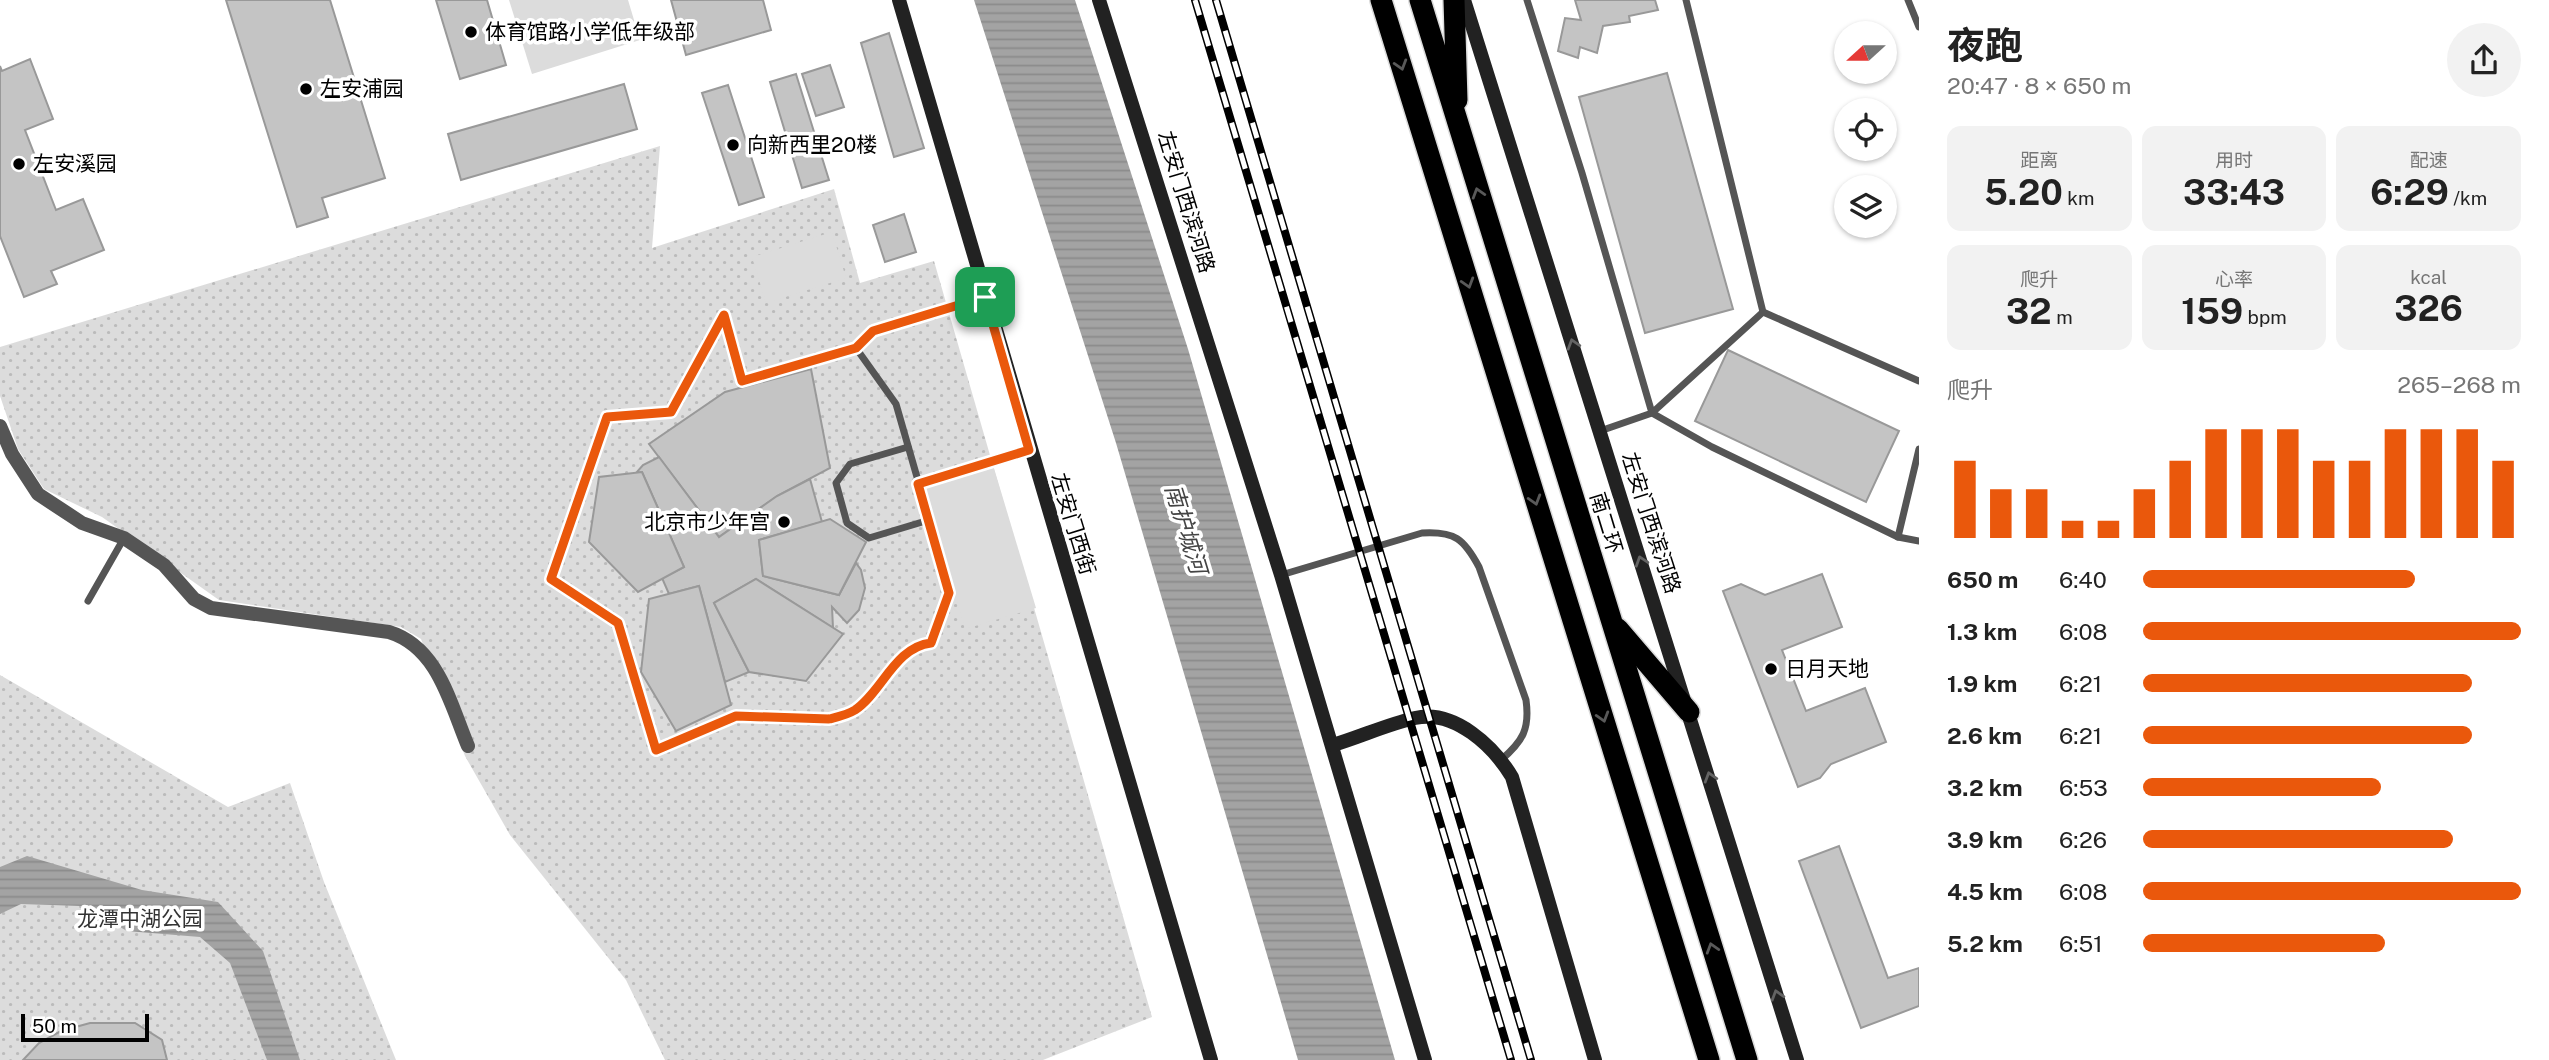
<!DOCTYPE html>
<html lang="zh">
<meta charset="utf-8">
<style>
body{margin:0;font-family:"Public Sans","Noto Sans SC",sans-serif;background:#f2f2f2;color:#222;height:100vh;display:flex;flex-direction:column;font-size:26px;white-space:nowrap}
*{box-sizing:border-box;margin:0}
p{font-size:23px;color:#767676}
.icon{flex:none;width:38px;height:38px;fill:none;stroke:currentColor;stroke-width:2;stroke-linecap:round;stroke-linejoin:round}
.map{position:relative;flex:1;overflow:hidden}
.drawer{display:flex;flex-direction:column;background:#fff;width:630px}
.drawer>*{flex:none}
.needle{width:46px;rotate:249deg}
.fabs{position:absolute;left:1834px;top:21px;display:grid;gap:14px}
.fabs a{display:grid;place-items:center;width:63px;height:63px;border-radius:50%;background:#fff;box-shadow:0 2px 5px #0004;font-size:35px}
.scale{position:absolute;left:21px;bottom:18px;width:128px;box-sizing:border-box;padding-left:7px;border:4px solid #000;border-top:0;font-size:19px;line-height:24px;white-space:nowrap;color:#000;-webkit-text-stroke:5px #fff;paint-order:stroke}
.pin{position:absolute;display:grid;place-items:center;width:60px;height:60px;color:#fff;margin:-30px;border-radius:14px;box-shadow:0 4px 10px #0006}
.round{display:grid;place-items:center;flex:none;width:74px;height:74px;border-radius:37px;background:#f2f2f2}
.headline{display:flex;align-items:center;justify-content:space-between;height:119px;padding:0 28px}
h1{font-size:38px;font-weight:700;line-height:52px}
.stats{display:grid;grid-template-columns:repeat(3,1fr);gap:10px;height:119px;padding:7px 28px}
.stats div{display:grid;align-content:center;border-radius:14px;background:#f2f2f2;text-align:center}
.stats b{font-size:35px;font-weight:700}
.stats small{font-size:19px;font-weight:400}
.stats p{font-size:19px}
.chart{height:196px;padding:14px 28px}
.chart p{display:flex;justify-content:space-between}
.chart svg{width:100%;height:126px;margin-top:7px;stroke:#ea580c;stroke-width:6}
ul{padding:0 28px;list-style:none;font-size:23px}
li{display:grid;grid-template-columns:112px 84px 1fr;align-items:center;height:52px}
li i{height:18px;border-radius:9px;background:#ea580c}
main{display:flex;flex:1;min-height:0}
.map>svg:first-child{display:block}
</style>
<main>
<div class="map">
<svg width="1919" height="1060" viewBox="0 0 1919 1060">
<defs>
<pattern id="park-dots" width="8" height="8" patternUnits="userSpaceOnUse" patternTransform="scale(1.75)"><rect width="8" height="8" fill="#dcdcdc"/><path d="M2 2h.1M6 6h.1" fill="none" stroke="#bbb" stroke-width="1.8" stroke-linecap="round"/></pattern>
<pattern id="water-rules" width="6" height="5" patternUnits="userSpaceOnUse" patternTransform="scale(1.75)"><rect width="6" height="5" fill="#a3a3a3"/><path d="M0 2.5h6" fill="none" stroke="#8b8b8b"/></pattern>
</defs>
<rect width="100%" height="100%" fill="#fff"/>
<g fill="url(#park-dots)">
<path d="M 660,146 L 652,248 L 834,189 L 860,283 L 934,261 L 1152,1017 L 1043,1060 L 665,1060 L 626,980 L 510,835 L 465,756 L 421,639 L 401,627 L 219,600 L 102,517 L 44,489 L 18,449 L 0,396 L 0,347 Z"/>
<path d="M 0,675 L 228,807 L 290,783 L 324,882 L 396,1060 L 0,1060 Z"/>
</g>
<g fill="#dcdcdc">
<path d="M 509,0 L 628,0 L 640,40 L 532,74 Z"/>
<path d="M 832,232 L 846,278 L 766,303 L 752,257 Z"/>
<path d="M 993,465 L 1036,608 L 965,629 L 922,486 Z"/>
</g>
<g fill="url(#water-rules)">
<path d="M 974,0 L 1075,0 L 1188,349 L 1395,1060 L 1298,1060 L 1116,443 Z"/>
<path d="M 27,856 L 142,890 L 218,902 L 263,951 L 300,1060 L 267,1060 L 230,963 L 200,937 L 127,931 L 83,906 L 21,904 L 0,914 L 0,867 Z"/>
</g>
<g fill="#c4c4c4" stroke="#999" stroke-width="2">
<path d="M 226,0 L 330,0 L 385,178 L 322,198 L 328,217 L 297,227 Z"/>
<path d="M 436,0 L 487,0 L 506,65 L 460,79 Z"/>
<path d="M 671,0 L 763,0 L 771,30 L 686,55 Z"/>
<path d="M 1575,0 L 1655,0 L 1658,10 L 1629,16 L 1630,22 L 1603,26 L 1597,53 L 1580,47 L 1578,58 L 1558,51 L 1565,18 L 1581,20 Z"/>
<path d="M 889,33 L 924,148 L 894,157 L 861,43 Z"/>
<path d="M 30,59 L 53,119 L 25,130 L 56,210 L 83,199 L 104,250 L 51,271 L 57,284 L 24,297 L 0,236 L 0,66 L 2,71 Z"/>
<path d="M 830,65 L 844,107 L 816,116 L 802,74 Z"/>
<path d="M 1667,73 L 1733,309 L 1645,333 L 1579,97 Z"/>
<path d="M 796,74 L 829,180 L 802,188 L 770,82 Z"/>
<path d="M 624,84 L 637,129 L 461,180 L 448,134 Z"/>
<path d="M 728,85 L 764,197 L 739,205 L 702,93 Z"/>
<path d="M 904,214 L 916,252 L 885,262 L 873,225 Z"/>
<path d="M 1728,350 L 1899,431 L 1866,502 L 1695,421 Z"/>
<path d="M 811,369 L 830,468 L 777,496 L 719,537 L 649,444 L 725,392 Z"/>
<path d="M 659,457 L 719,537 L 777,496 L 810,479 L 822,522 L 759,540 L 763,576 L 839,595 L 856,563 L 861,570 L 865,588 L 859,610 L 847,623 L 832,607 L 833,628 L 756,579 L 714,603 L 749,672 L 725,682 L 699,586 L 669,594 L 662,578 L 684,567 L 642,472 L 636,473 L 643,465 Z"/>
<path d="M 642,472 L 684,567 L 638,592 L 589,542 L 599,477 Z"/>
<path d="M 830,519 L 866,542 L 839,595 L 763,576 L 759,540 Z"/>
<path d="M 1822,574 L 1842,627 L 1782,650 L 1806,711 L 1865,688 L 1886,742 L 1831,764 L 1820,778 L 1798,787 L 1723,591 L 1741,584 L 1765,595 Z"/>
<path d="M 756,579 L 843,634 L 806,681 L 749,672 L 714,603 Z"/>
<path d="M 699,586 L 731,705 L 676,731 L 641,672 L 649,599 Z"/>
<path d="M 1839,846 L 1888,978 L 1919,968 L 1919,1006 L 1861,1028 L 1799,861 Z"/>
<path d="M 90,1023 L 135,1023 L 162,1040 L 167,1060 L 23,1060 L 39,1043 L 61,1031 Z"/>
</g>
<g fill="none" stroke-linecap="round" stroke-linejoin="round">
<g stroke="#dbdbdb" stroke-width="24">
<g id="highway">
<path d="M 1381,0 L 1709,1060"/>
<path d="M 1420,0 L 1747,1060"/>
<path d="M 1454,0 L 1457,100"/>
<path d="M 1618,629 L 1689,712"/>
</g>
</g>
<g stroke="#555" stroke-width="7">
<path d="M 1527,0 L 1582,173 L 1652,413 L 1600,431"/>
<path d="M 1686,0 L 1763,312 L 1919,381"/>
<path d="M 1908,0 L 1919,27"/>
<path d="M 1763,312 L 1652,413 L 1712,447 L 1898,537 L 1919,541"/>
<path d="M 724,315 L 742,381 L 856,348 L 896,404 L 948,585 L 947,600 L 931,643 C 890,648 878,703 842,716 C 808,727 769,709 735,717 C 708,723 681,739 656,750 L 618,623 L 551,579 L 607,417 L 671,412 Z"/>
<path d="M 856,348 L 873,331 L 985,297"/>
<path d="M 908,447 L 850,464 L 836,483 L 847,523 L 869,538 L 929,520"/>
<path d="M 918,484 L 1029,450"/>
<path d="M 1898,537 L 1919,449"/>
<path d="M 1281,575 L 1422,533 C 1455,531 1464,539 1479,567 L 1526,700 C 1530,729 1523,741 1501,760"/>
<path d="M 88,601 L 124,538"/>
</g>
<path stroke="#555" stroke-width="14" d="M 0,426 L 12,454 L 38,494 L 82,523 L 124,538 L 164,565 L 194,599 L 211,608 L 389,632 C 438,647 450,703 468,746"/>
<g stroke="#222" stroke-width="14">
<path d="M 899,0 L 1211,1060"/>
<path d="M 1099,0 L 1281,575 L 1425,1060"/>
<path d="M 1464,0 L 1797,1060"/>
<path d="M 1333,745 C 1360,737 1388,724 1415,718 C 1455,709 1494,747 1512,777 L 1595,1060"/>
</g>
<use href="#highway" stroke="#000" stroke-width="21"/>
<g stroke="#000" stroke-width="8">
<g id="rail">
<path d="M 1195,0 L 1511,1060"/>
<path d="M 1216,0 L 1531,1060"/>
</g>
</g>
<use href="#rail" stroke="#fff" stroke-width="5" stroke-dasharray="16" stroke-linecap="butt"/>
</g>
<defs><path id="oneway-chevron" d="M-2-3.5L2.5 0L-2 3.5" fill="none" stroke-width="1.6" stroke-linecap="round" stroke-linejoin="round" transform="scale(1.75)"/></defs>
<g stroke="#595959">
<use href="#oneway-chevron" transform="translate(1401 65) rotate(73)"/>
<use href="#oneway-chevron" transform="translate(1478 193) rotate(-107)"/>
<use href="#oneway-chevron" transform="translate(1468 283) rotate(73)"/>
<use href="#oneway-chevron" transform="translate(1535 500) rotate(73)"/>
<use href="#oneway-chevron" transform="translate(1603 717) rotate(73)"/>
<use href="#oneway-chevron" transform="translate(1712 948) rotate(-107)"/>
</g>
<g stroke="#646464">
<use href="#oneway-chevron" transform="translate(1573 344) rotate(-107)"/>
<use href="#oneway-chevron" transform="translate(1641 561) rotate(-108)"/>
<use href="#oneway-chevron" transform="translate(1710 777) rotate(-107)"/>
<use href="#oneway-chevron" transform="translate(1777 995) rotate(-107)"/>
</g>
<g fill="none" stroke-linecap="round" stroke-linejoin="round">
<g stroke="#fff" stroke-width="14">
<path id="route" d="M 985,297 L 1029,450 L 918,484 L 949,593 L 931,643 C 895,647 882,692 855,710 C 847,715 837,717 829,719 L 736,716 L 656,750 L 618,623 L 551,579 L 607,417 L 671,412 L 724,315 L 742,381 L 856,348 L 873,331 Z"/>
</g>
<use href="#route" stroke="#ea580c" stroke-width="9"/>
</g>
<g fill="#000" stroke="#fff" stroke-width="2.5">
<circle cx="471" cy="32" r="7"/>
<circle cx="306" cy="89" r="7"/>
<circle cx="733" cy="145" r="7"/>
<circle cx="19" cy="164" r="7"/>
<circle cx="784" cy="522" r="7"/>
<circle cx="1771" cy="669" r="7"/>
</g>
<g text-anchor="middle" stroke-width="7" stroke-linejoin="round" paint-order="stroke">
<g font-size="21" fill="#000" stroke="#fff" text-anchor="start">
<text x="485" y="39">体育馆路小学低年级部</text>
<text x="320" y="96">左安浦园</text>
<text x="747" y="152">向新西里20楼</text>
<text x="33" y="171">左安溪园</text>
<text x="770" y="529" text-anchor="end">北京市少年宫</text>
<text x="1785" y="676">日月天地</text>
</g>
<g font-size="21" fill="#000" stroke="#fff">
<text transform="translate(1186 202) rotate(73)" y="7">左安门西滨河路</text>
<text transform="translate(1606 523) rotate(73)" y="7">南二环</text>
<text transform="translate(1651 523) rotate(72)" y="7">左安门西滨河路</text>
<text transform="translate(1073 524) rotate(73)" y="7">左安门西街</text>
</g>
<g font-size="21" fill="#333" stroke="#fff">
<text x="140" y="926">龙潭中湖公园</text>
</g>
<g font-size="23" font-style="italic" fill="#444" stroke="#fff">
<text transform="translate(1186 529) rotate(73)" y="8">南护城河</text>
</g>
</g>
</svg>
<div class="fabs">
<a><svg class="needle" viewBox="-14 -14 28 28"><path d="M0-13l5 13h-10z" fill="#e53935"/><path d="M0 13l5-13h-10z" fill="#767676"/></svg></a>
<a><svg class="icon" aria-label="locate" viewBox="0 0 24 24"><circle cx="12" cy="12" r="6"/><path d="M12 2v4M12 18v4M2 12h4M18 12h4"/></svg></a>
<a><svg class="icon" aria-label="layers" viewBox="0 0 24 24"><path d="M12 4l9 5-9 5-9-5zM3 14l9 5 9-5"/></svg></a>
</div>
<div class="scale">50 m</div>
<div class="pin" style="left:985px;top:297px;background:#1e9e55"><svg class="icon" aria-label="arrive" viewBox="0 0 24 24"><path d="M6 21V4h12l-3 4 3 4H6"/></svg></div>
</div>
<section class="drawer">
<div class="headline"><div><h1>夜跑</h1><p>20:47 · 8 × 650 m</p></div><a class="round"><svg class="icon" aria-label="share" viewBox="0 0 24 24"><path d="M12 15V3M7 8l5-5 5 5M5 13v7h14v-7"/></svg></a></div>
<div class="stats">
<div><p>距离</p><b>5.20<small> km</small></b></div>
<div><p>用时</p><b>33:43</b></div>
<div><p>配速</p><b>6:29<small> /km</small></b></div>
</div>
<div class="stats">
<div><p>爬升</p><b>32<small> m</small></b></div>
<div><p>心率</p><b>159<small> bpm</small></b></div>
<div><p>kcal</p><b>326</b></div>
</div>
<div class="chart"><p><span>爬升</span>265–268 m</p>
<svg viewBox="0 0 160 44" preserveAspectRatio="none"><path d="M5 44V17M15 44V27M25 44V27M35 44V38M45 44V38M55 44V27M65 44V17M75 44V6M85 44V6M95 44V6M105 44V17M115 44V17M125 44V6M135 44V6M145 44V6M155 44V17"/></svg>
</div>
<ul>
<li><b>650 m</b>6:40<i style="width:72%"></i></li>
<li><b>1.3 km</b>6:08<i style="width:100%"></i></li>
<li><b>1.9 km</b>6:21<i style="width:87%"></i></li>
<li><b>2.6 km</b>6:21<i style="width:87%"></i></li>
<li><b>3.2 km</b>6:53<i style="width:63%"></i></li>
<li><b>3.9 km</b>6:26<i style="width:82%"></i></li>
<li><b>4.5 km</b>6:08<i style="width:100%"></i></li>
<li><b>5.2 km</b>6:51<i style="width:64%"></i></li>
</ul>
</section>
</main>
